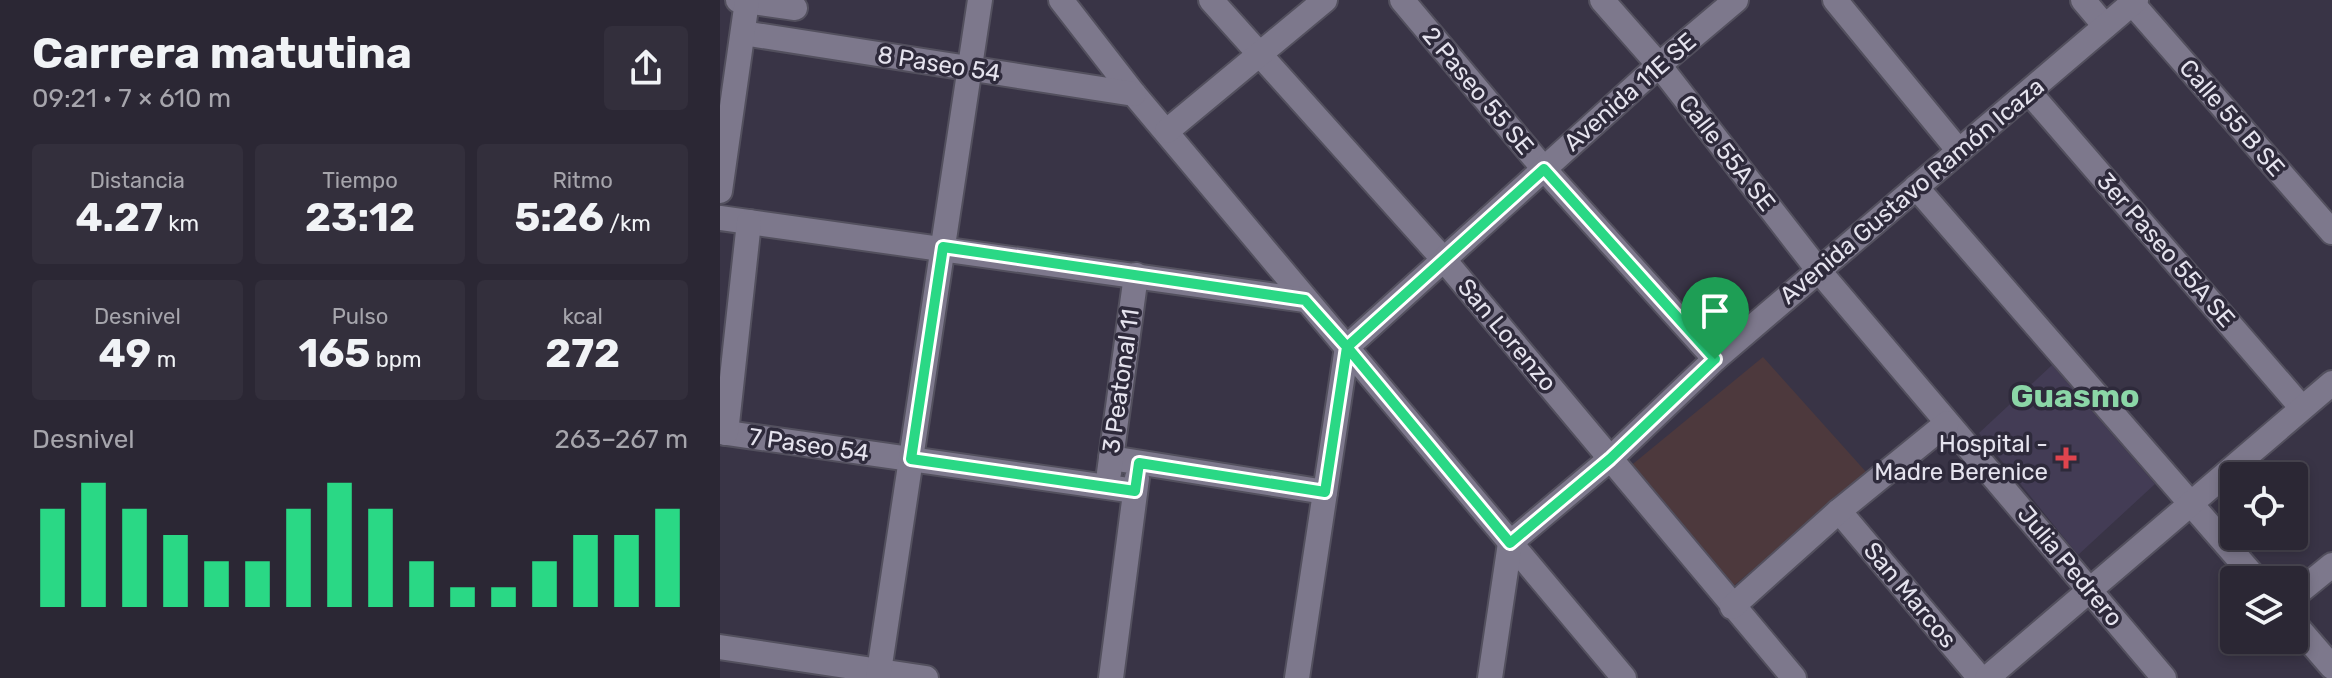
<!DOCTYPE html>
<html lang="es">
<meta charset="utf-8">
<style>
body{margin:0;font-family:Rubik,sans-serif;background:#332f3c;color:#f1f3f6;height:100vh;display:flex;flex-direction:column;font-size:30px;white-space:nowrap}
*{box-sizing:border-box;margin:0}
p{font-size:26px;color:#a6a5ac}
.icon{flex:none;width:44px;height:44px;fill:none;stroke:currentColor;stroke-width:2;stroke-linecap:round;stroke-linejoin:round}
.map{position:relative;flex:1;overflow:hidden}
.panel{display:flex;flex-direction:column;background:#2b2734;width:720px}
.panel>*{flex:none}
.buttons{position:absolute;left:1500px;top:462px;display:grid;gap:16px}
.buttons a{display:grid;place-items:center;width:88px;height:88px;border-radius:8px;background:#2b2734;box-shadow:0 4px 12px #0003,0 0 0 2px #47444f;font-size:40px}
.pin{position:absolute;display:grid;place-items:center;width:68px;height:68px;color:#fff;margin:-82px -34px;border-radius:50% 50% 50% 0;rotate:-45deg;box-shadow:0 0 8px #0007}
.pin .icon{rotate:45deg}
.round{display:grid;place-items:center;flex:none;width:84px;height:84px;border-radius:8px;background:#332f3c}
.headline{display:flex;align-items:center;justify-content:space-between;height:136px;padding:0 32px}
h1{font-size:44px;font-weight:700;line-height:60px}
.metrics{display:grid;grid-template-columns:repeat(3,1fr);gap:12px;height:136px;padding:8px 32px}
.metrics div{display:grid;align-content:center;border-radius:8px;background:#332f3c;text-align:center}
.metrics b{font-size:40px;font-weight:700}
.metrics small{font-size:22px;font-weight:400}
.metrics p{font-size:22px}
.chart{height:224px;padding:16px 32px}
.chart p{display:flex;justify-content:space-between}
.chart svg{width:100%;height:144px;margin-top:8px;stroke:#2ad885;stroke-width:6}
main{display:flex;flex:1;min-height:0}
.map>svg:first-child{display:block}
</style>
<main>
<section class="panel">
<div class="headline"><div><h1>Carrera matutina</h1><p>09:21 · 7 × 610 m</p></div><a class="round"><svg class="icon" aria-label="share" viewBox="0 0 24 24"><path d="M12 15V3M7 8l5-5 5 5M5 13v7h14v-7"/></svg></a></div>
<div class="metrics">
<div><p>Distancia</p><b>4.27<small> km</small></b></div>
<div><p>Tiempo</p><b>23:12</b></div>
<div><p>Ritmo</p><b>5:26<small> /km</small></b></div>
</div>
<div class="metrics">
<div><p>Desnivel</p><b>49<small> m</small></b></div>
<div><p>Pulso</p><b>165<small> bpm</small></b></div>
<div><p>kcal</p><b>272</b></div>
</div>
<div class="chart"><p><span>Desnivel</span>263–267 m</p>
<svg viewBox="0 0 160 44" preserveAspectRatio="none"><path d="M5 44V14M15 44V6M25 44V14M35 44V22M45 44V30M55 44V30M65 44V14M75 44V6M85 44V14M95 44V30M105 44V38M115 44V38M125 44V30M135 44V22M145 44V22M155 44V14"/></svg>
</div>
</section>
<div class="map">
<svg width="1612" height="678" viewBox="0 0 1612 678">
<rect width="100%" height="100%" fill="#393446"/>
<path fill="#433c55" d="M 1332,365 L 1435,484 L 1358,555 L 1259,433 Z"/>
<path fill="#4d393d" d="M 1043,357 L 1147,473 L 1010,589 L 908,468 Z"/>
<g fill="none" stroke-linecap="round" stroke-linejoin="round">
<g stroke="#53505e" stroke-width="28">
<g id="minor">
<path d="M 18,0 L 75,8"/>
<path d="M 341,0 L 414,94 L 904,678"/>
<path d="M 491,0 L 725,261 L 1074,678"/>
<path d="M 682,0 L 824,169 L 995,359"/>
<path d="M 882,0 L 939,65 L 1099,271 L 1444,678"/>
<path d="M 1115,0 L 1239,151"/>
<path d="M 1363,0 L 1385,26"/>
<path d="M 1412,3 L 1612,232"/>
<path d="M 23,33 L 414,94"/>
<path d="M 1309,92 L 1582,408"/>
<path d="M 447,131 L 605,0"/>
<path d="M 1196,187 L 1537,580"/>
<path d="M 0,191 L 27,1"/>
<path d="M 0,218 L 585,300"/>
<path d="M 0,432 L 415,491"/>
<path d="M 6,433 L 29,222"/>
<path d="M 391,458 L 605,492"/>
<path d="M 389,473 L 416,275"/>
<path d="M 1119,511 L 1260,678"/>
<path d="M 790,543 L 890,459 L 995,359 L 1416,0"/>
<path d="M 1574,596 L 1612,565"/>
<path d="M 1012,607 L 1119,511 L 1227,423"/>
<path d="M 1574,623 L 1612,667"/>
<path d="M 0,647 L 206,678"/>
<path d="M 158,678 L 260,0"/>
<path d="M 391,678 L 417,478"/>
<path d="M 577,678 L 627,347 L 939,65 L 1016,0"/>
<path d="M 770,678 L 790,543"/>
<path d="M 1267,678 L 1612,383"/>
</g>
</g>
<use href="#minor" stroke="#7d788c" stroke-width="24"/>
</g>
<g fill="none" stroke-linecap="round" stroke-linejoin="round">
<g stroke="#fff" stroke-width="16">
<path id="route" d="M 995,359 L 824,169 L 627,347 L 585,300 L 223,247 L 191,459 L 415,491 L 419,463 L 605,492 L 627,347 L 790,543 L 890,459 L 995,359"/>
</g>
<use href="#route" stroke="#2ad885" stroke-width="10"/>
</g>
<path fill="#e0444e" stroke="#2e2a3b" stroke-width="3" d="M1342 446h8v8h8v8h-8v8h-8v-8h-8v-8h8z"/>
<g text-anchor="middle" stroke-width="7" stroke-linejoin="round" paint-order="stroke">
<g font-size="24" fill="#e5e3ee" stroke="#2e2a3b">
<text transform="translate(219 64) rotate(9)" y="8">8 Paseo 54</text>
<text transform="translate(758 91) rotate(50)" y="8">2 Paseo 55 SE</text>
<text transform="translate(910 92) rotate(-41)" y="8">Avenida 11E SE</text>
<text transform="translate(1512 118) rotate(49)" y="8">Calle 55 B SE</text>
<text transform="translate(1007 153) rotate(52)" y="8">Calle 55A SE</text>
<text transform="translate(1192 191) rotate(-40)" y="8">Avenida Gustavo Ramón Icaza</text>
<text transform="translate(1446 250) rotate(49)" y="8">3er Paseo 55A SE</text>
<text transform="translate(787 335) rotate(50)" y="8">San Lorenzo</text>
<text transform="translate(401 381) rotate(-82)" y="8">3 Peatonal 11</text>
<text transform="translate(89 445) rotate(8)" y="8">7 Paseo 54</text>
<text transform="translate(1350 566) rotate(50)" y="8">Julia Pedrero</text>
<text transform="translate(1190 595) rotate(50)" y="8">San Marcos</text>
</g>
<g font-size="24" fill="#e5e3ee" stroke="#2e2a3b" text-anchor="end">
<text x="1328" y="452">Hospital -<tspan x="1328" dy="28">Madre Berenice</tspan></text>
</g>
<g font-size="32" font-weight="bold" fill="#8bd6a7" stroke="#2e2a3b">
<text x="1355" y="407">Guasmo</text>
</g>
</g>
</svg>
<div class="buttons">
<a><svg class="icon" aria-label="locate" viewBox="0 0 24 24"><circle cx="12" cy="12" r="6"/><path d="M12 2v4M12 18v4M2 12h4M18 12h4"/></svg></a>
<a><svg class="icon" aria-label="layers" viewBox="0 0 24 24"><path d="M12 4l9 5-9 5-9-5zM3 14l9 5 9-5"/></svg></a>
</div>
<div class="pin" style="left:995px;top:359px;background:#1e9e55"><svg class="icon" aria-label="arrive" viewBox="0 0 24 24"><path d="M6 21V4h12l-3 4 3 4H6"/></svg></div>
</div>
</main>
